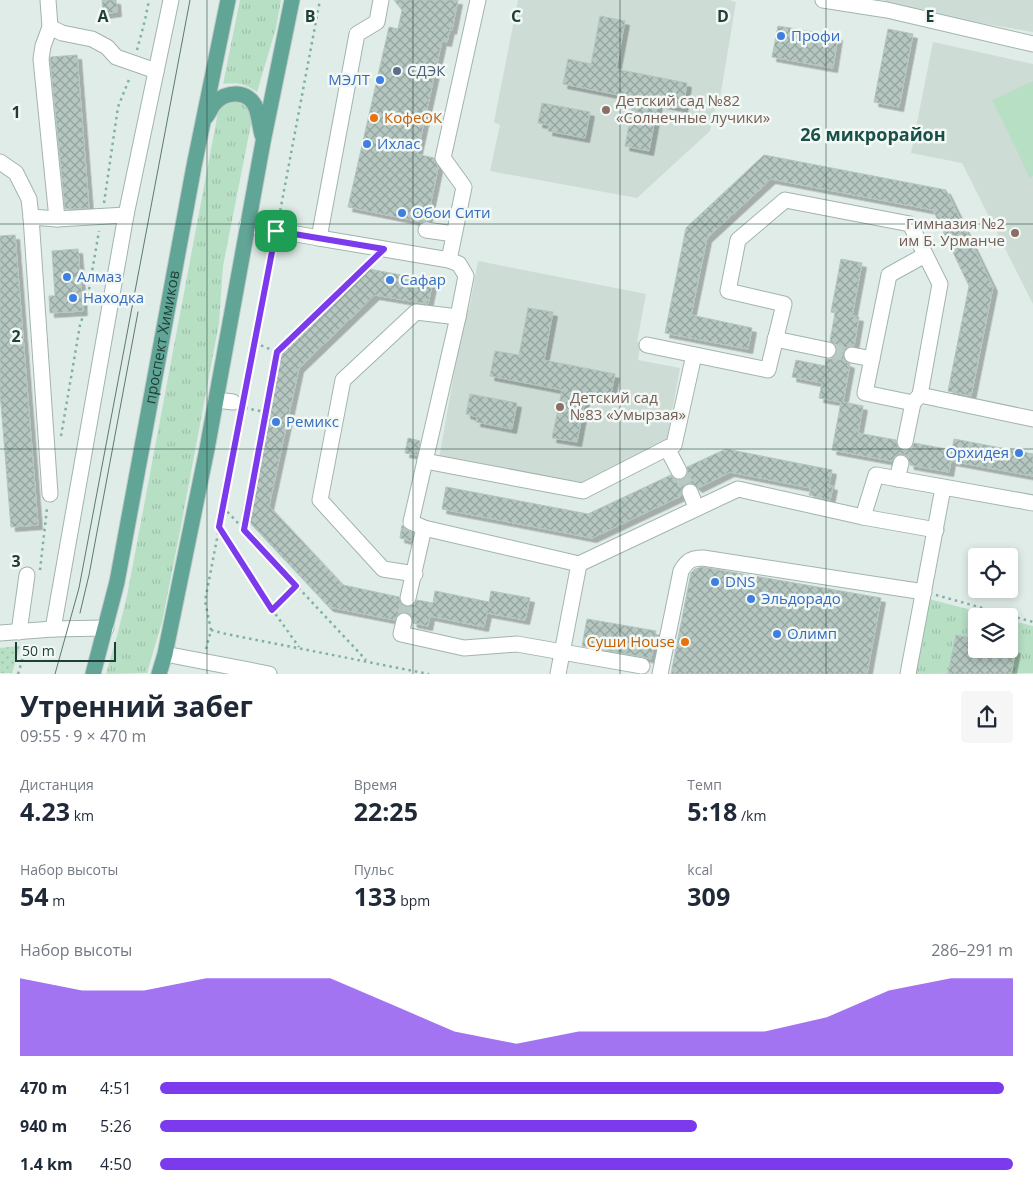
<!DOCTYPE html>
<html lang="ru">
<meta charset="utf-8">
<style>
body{margin:0;font-family:"Open Sans",sans-serif;background:#f6f6f7;color:#1f2937;height:100vh;display:flex;flex-direction:column;font-size:19px;white-space:nowrap}
*{box-sizing:border-box;margin:0}
p{font-size:16px;color:#747a83}
.icon{flex:none;width:28px;height:28px;fill:none;stroke:currentColor;stroke-width:2;stroke-linecap:round;stroke-linejoin:round}
.map{position:relative;height:674px;overflow:hidden}
.drawer{display:flex;flex-direction:column;background:#fff;flex:1}
.drawer>*{flex:none}
.tools{position:absolute;left:968px;top:548px;display:grid;gap:10px}
.tools a{display:grid;place-items:center;width:50px;height:50px;border-radius:5px;background:#fff;box-shadow:0 2px 8px #0003;font-size:25px}
.scale{position:absolute;left:15px;bottom:12px;width:101px;box-sizing:border-box;padding-left:5px;border:2px solid #1f3e37;border-top:0;font-size:14px;line-height:18px;white-space:nowrap;color:#1f3e37;-webkit-text-stroke:4px #f1f8f5;paint-order:stroke}
.pin{position:absolute;display:grid;place-items:center;width:42px;height:42px;color:#fff;margin:-21px;border-radius:10px;box-shadow:0 2px 8px #0006}
.round{display:grid;place-items:center;flex:none;width:52px;height:52px;border-radius:5px;background:#f6f6f7}
.summary{display:flex;align-items:center;justify-content:space-between;height:85px;padding:0 20px}
h1{font-size:28px;font-weight:700;line-height:38px}
.stats{display:grid;grid-template-columns:repeat(3,1fr);gap:8px;height:85px;padding:5px 20px}
.stats div{display:grid;align-content:center}
.stats b{font-size:25px;font-weight:700}
.stats small{font-size:14px;font-weight:400}
.stats p{font-size:14px}
.chart{height:140px;padding:10px 20px}
.chart p{display:flex;justify-content:space-between}
.chart svg{width:100%;height:90px;margin-top:5px;fill:#7c3aed;opacity:.7}
ul{padding:0 20px;list-style:none;font-size:16px}
li{display:grid;grid-template-columns:80px 60px 1fr;align-items:center;height:38px}
li i{height:12px;border-radius:6px;background:#7c3aed}
.map>svg:first-child{display:block}
</style>
<div class="map">
<svg width="1033" height="674" viewBox="0 0 1033 674">
<defs>
<pattern id="grass-tufts" width="24" height="20" patternUnits="userSpaceOnUse" patternTransform="scale(1.25)"><rect width="24" height="20" fill="#b7dfc4"/><path d="M3 7l-1-3M5 7V3M7 7l1-3M15 17l-1-3M17 17v-4M19 17l1-3" fill="none" stroke="#9dc0a9"/></pattern>
<pattern id="park-dots" width="8" height="8" patternUnits="userSpaceOnUse" patternTransform="scale(1.25)"><rect width="8" height="8" fill="#b7dfc4"/><path d="M2 2h.1M6 6h.1" fill="none" stroke="#9dc0a9" stroke-width="1.8" stroke-linecap="round"/></pattern>
<pattern id="building-cross-hatch" width="8" height="8" patternUnits="userSpaceOnUse" patternTransform="scale(1.25)"><rect width="8" height="8" fill="#b5c7c0"/><path d="M0 0l8 8M0 8l8-8" fill="none" stroke="#93a39d"/></pattern>
<filter id="shadow"><feDropShadow dx="4.5" dy="4.5" stdDeviation="0" flood-color="#0004"/></filter>
</defs>
<rect width="100%" height="100%" fill="#e0ece7"/>
<g fill="#cedcd6">
<path d="M 518,0 L 728,0 L 736,2 L 720,98 L 718,98 L 710,131 L 637,198 L 490,171 L 500,125 L 494,122 Z"/>
<path d="M 885,0 L 1033,0 L 1033,32 L 884,6 Z"/>
<path d="M 933,42 L 1033,64 L 1033,304 L 962,163 L 911,153 Z"/>
<path d="M 478,261 L 646,294 L 637,342 L 641,343 L 638,360 L 680,368 L 666,445 L 582,487 L 439,459 L 465,310 L 469,310 Z"/>
</g>
<g fill="url(#grass-tufts)">
<path d="M 240,0 L 281,0 L 276,28 L 257,92 C 246,84 237,82 223,84 Z"/>
<path d="M 235,102 C 249,105 251,111 251,124 L 223,266 L 219,323 L 180,531 L 162,622 L 147,673 L 106,674 L 118,632 L 127,596 L 218,112 C 223,106 227,103 235,102 Z"/>
<path d="M 925,598 L 994,616 L 976,616 L 976,649 L 1009,649 L 1009,620 L 1033,626 L 1033,673 L 911,674 Z"/>
</g>
<path fill="url(#park-dots)" d="M 20,646 L 12,673 L 0,673 L 0,648 Z"/>
<path fill="#b7dfc4" d="M 1033,81 L 1033,176 L 1030,178 L 992,100 Z"/>
<g fill="url(#building-cross-hatch)" stroke="#b2c6bf" filter="url(#shadow)">
<path d="M 102,0 L 116,0 L 117,12 L 103,14 Z"/>
<path d="M 394,0 L 458,0 L 452,30 L 450,29 L 447,42 L 442,41 L 417,154 L 434,158 L 438,168 L 427,221 L 422,222 L 348,207 L 389,27 L 398,29 L 402,10 Z"/>
<path d="M 600,16 L 625,21 L 616,69 L 687,83 L 683,108 L 658,103 L 649,151 L 625,146 L 634,98 L 563,84 L 568,59 L 591,64 Z"/>
<path d="M 778,26 L 838,36 L 833,68 L 772,57 Z"/>
<path d="M 888,29 L 913,34 L 899,107 L 874,102 Z"/>
<path d="M 77,55 L 89,208 L 65,209 L 50,59 L 51,57 Z"/>
<path d="M 542,103 L 590,112 L 585,138 L 548,131 L 549,125 L 538,123 Z"/>
<path d="M 764,155 L 946,190 L 993,287 L 971,396 L 948,391 L 969,286 L 933,210 L 771,179 L 707,238 L 691,315 L 752,328 L 748,349 L 665,333 L 686,228 Z"/>
<path d="M 15,235 L 38,525 L 11,527 L 0,392 L 0,236 Z"/>
<path d="M 78,249 L 83,311 L 50,313 L 49,296 L 55,296 L 52,251 Z"/>
<path d="M 841,259 L 862,263 L 852,316 L 859,317 L 854,346 L 845,348 L 843,354 L 845,362 L 850,364 L 843,402 L 863,406 L 858,433 L 896,440 L 898,449 L 904,451 L 912,449 L 914,443 L 952,450 L 954,439 L 1033,454 L 1033,476 L 951,461 L 949,472 L 910,465 L 908,457 L 903,454 L 895,456 L 892,461 L 832,450 L 841,402 L 819,398 L 822,383 L 792,377 L 796,360 L 825,366 L 826,359 L 831,359 L 837,352 L 837,347 L 830,341 L 835,313 L 831,312 Z"/>
<path d="M 369,269 L 433,281 L 428,304 L 375,295 L 299,368 L 269,506 L 343,585 L 399,597 L 401,604 L 406,607 L 414,605 L 417,600 L 433,603 L 435,591 L 489,602 L 491,591 L 530,598 L 525,620 L 487,613 L 484,627 L 430,616 L 428,626 L 413,623 L 411,615 L 406,612 L 398,614 L 395,620 L 329,607 L 242,514 L 276,359 Z"/>
<path d="M 528,308 L 553,312 L 544,360 L 615,374 L 610,399 L 586,395 L 577,442 L 552,438 L 562,390 L 490,376 L 495,351 L 519,355 Z"/>
<path d="M 470,394 L 517,403 L 512,429 L 476,422 L 477,417 L 466,414 Z"/>
<path d="M 408,438 L 420,441 L 417,455 L 405,453 Z"/>
<path d="M 726,449 L 832,470 L 829,485 L 833,486 L 830,500 L 809,495 L 811,488 L 730,472 L 698,488 L 692,483 L 686,484 L 681,490 L 681,496 L 592,538 L 442,509 L 446,487 L 588,514 L 671,475 L 674,479 L 683,479 L 687,476 L 687,467 Z"/>
<path d="M 402,525 L 407,530 L 413,533 L 411,541 L 400,538 Z"/>
<path d="M 702,567 L 881,598 L 867,674 L 671,674 L 691,573 L 695,569 Z"/>
<path d="M 587,619 L 656,631 L 651,659 L 644,657 L 582,646 Z"/>
<path d="M 956,635 L 976,639 L 976,649 L 1016,649 L 1011,674 L 948,674 Z"/>
</g>
<g fill="none" stroke-linecap="round" stroke-linejoin="round">
<g stroke="#b9c9c4" stroke-width="15" stroke-dasharray="15 8" stroke-linecap="butt">
<path d="M 828,350 L 852,355"/>
<path d="M 679,471 L 690,492"/>
<path d="M 404,621 L 408,598"/>
</g>
<g stroke="#a2b4af" stroke-width="17">
<g id="minor">
<path d="M 48,0 L 50,27 L 62,33 L 92,39 L 107,47 L 116,57 L 156,71"/>
<path d="M 823,0 L 887,10 L 1033,44"/>
<path d="M 50,27 L 43,46 L 41,59 L 57,219"/>
<path d="M 0,162 L 16,173 L 29,199 L 31,217 L 57,219 L 126,215"/>
<path d="M 31,217 L 50,494"/>
<path d="M 247,225 L 319,238 L 357,34 L 377,22 L 381,0"/>
<path d="M 426,230 L 454,234"/>
<path d="M 319,238 L 449,260 L 459,264 L 466,276 L 458,317 L 416,312 L 343,380 L 320,500 L 383,569 L 415,574"/>
<path d="M 449,260 L 464,187 L 443,158 L 478,0"/>
<path d="M 458,317 L 411,522 L 424,528 L 579,564 L 558,674"/>
<path d="M 775,339 L 828,350"/>
<path d="M 647,345 L 768,370 L 784,304 L 728,291 L 738,240 L 785,200 L 910,224 L 940,284 L 920,395 L 1033,419"/>
<path d="M 852,355 L 872,359"/>
<path d="M 920,395 L 913,403 L 865,393 L 889,275 L 925,255"/>
<path d="M 216,400 L 233,402"/>
<path d="M 905,442 L 913,403"/>
<path d="M 667,448 L 674,445 L 694,355"/>
<path d="M 425,461 L 583,491 L 667,448 L 679,471"/>
<path d="M 897,479 L 901,463"/>
<path d="M 690,492 L 696,507"/>
<path d="M 863,517 L 936,530"/>
<path d="M 579,564 L 738,489 L 863,517 L 876,475 L 1033,503"/>
<path d="M 408,598 L 424,528"/>
<path d="M 404,621 L 401,634 L 464,648 L 517,644 L 642,666"/>
<path d="M 53,629 L 126,215 L 171,0"/>
<path d="M 19,632 L 27,575"/>
<path d="M 0,633 L 53,629 L 106,628"/>
<path d="M 165,654 L 269,674"/>
<path d="M 660,674 L 681,571 C 687,561 691,558 703,558 L 924,592"/>
<path d="M 908,674 L 943,488"/>
</g>
</g>
<g stroke="#c0c9c7" stroke-width="17">
<g id="major">
<path d="M 206,117 C 209,113 211,108 214,104 C 226,90 249,90 256,108 C 259,117 260,127 262,135"/>
<path id="s1" d="M 93,674 L 117,582 L 194,166 L 228,0"/>
<path d="M 159,674 L 165,654 L 207,449 L 263,142 L 292,0"/>
</g>
</g>
<g stroke="#7eb2a4" stroke-width="2.5" stroke-dasharray="2.5 4" stroke-linecap="butt">
<path d="M 137,50 L 145,20 L 149,0"/>
<path d="M 104,203 L 118,107 L 130,77"/>
<path d="M 279,217 L 320,0"/>
<path d="M 255,343 L 277,352"/>
<path d="M 245,394 L 273,245"/>
<path d="M 245,408 L 266,412"/>
<path d="M 61,436 L 80,325 L 86,307 L 99,231"/>
<path d="M 223,507 L 366,660"/>
<path d="M 219,527 L 269,605 L 299,647"/>
<path d="M 244,530 L 277,352 L 372,261"/>
<path d="M 40,570 L 47,508"/>
<path d="M 936,595 L 1033,622"/>
<path d="M 272,610 L 296,587"/>
<path d="M 211,630 L 226,634 L 429,674"/>
<path d="M 206,649 L 211,630 L 205,601 L 241,414"/>
<path d="M 18,674 L 27,644"/>
</g>
<use href="#minor" stroke="#fff" stroke-width="15"/>
<use href="#major" stroke="#61a597" stroke-width="15"/>
<g stroke="#5a7a73" stroke-width="1">
<path d="M 80,613 L 89,575 L 138,312"/>
<path d="M 55,674 L 79,588 L 190,0"/>
</g>
</g>
<g fill="none" stroke-linecap="round" stroke-linejoin="round">
<g stroke="#fff" stroke-width="10">
<path id="route" d="M 276,231 L 384,249 L 277,352 L 244,530 L 296,586 L 272,610 L 219,527 Z"/>
</g>
<use href="#route" stroke="#7c3aed" stroke-width="6"/>
</g>
<path fill="none" stroke="#1f3e37" stroke-width="1" stroke-opacity="0.55" d="M 207,0 L 207,674M 413,0 L 413,674M 620,0 L 620,674M 826,0 L 826,674M 0,224 L 1033,224M 0,449 L 1033,449"/>
<g fill="#3f7fe0" stroke="#f1f8f5" stroke-width="2">
<circle cx="781" cy="36" r="5"/>
<circle cx="380" cy="80" r="5"/>
<circle cx="367" cy="144" r="5"/>
<circle cx="402" cy="213" r="5"/>
<circle cx="67" cy="277" r="5"/>
<circle cx="390" cy="280" r="5"/>
<circle cx="73" cy="298" r="5"/>
<circle cx="276" cy="422" r="5"/>
<circle cx="1019" cy="453" r="5"/>
<circle cx="715" cy="582" r="5"/>
<circle cx="751" cy="599" r="5"/>
<circle cx="777" cy="634" r="5"/>
</g>
<circle fill="#5c6f8a" stroke="#f1f8f5" stroke-width="2" cx="397" cy="71" r="5"/>
<g fill="#8d6e63" stroke="#f1f8f5" stroke-width="2">
<circle cx="606" cy="110" r="5"/>
<circle cx="1015" cy="233" r="5"/>
<circle cx="560" cy="407" r="5"/>
</g>
<g fill="#e8710a" stroke="#f1f8f5" stroke-width="2">
<circle cx="374" cy="118" r="5"/>
<circle cx="685" cy="642" r="5"/>
</g>
<g text-anchor="middle" stroke-width="5" stroke-linejoin="round" paint-order="stroke">
<g font-size="15" fill="#366cbe" stroke="#f1f8f5" text-anchor="start">
<text x="791" y="41">Профи</text>
<text x="370" y="85" text-anchor="end">МЭЛТ</text>
<text x="377" y="149">Ихлас</text>
<text x="412" y="218">Обои Сити</text>
<text x="77" y="282">Алмаз</text>
<text x="400" y="285">Сафар</text>
<text x="83" y="303">Находка</text>
<text x="286" y="427">Ремикс</text>
<text x="1009" y="458" text-anchor="end">Орхидея</text>
<text x="725" y="587">DNS</text>
<text x="761" y="604">Эльдорадо</text>
<text x="787" y="639">Олимп</text>
</g>
<g font-size="15" fill="#4e5e75" stroke="#f1f8f5" text-anchor="start">
<text x="407" y="76">СДЭК</text>
</g>
<g font-size="15" fill="#785e54" stroke="#f1f8f5" text-anchor="start">
<text x="616" y="106">Детский сад №82<tspan x="616" dy="17">«Солнечные лучики»</tspan></text>
<text x="1005" y="229" text-anchor="end">Гимназия №2<tspan x="1005" dy="17">им Б. Урманче</tspan></text>
<text x="570" y="403">Детский сад<tspan x="570" dy="17">№83 «Умырзая»</tspan></text>
</g>
<g font-size="15" fill="#c56008" stroke="#f1f8f5" text-anchor="start">
<text x="384" y="123">КофеОК</text>
<text x="675" y="647" text-anchor="end">Суши House</text>
</g>
<g font-size="15" fill="#1f3e37" stroke="#f1f8f5">
<text dy="5" stroke="none"><textPath href="#s1" startOffset="344">проспект Химиков</textPath></text>
</g>
<g font-size="18" font-weight="bold" fill="#1a5147" stroke="#f1f8f5">
<text x="873" y="141">26 микрорайон</text>
</g>
</g>
<g font-size="16" text-anchor="middle" font-weight="bold" fill="#1f3e37" stroke="#f1f8f5" stroke-width="5" stroke-linejoin="round" paint-order="stroke">
<text x="103" y="22">A</text>
<text x="310" y="22">B</text>
<text x="516" y="22">C</text>
<text x="723" y="22">D</text>
<text x="930" y="22">E</text>
<text x="16" y="118">1</text>
<text x="16" y="342">2</text>
<text x="16" y="567">3</text>
</g>
</svg>
<div class="tools">
<a><svg class="icon" aria-label="locate" viewBox="0 0 24 24"><circle cx="12" cy="12" r="6"/><path d="M12 2v4M12 18v4M2 12h4M18 12h4"/></svg></a>
<a><svg class="icon" aria-label="layers" viewBox="0 0 24 24"><path d="M12 4l9 5-9 5-9-5zM3 14l9 5 9-5"/></svg></a>
</div>
<div class="scale">50 m</div>
<div class="pin" style="left:276px;top:231px;background:#1e9e55"><svg class="icon" aria-label="arrive" viewBox="0 0 24 24"><path d="M6 21V4h12l-3 4 3 4H6"/></svg></div>
</div>
<section class="drawer">
<div class="summary"><div><h1>Утренний забег</h1><p>09:55 · 9 × 470 m</p></div><a class="round"><svg class="icon" aria-label="share" viewBox="0 0 24 24"><path d="M12 15V3M7 8l5-5 5 5M5 13v7h14v-7"/></svg></a></div>
<div class="stats">
<div><p>Дистанция</p><b>4.23<small> km</small></b></div>
<div><p>Время</p><b>22:25</b></div>
<div><p>Темп</p><b>5:18<small> /km</small></b></div>
</div>
<div class="stats">
<div><p>Набор высоты</p><b>54<small> m</small></b></div>
<div><p>Пульс</p><b>133<small> bpm</small></b></div>
<div><p>kcal</p><b>309</b></div>
</div>
<div class="chart"><p><span>Набор высоты</span>286–291 m</p>
<svg viewBox="0 0 160 44" preserveAspectRatio="none"><path d="M0 44V6L10 12L20 12L30 6L40 6L50 6L60 19L70 32L80 38L90 32L100 32L110 32L120 32L130 25L140 12L150 6L160 6V44z"/></svg>
</div>
<ul>
<li><b>470 m</b>4:51<i style="width:99%"></i></li>
<li><b>940 m</b>5:26<i style="width:63%"></i></li>
<li><b>1.4 km</b>4:50<i style="width:100%"></i></li>
</ul>
</section>
